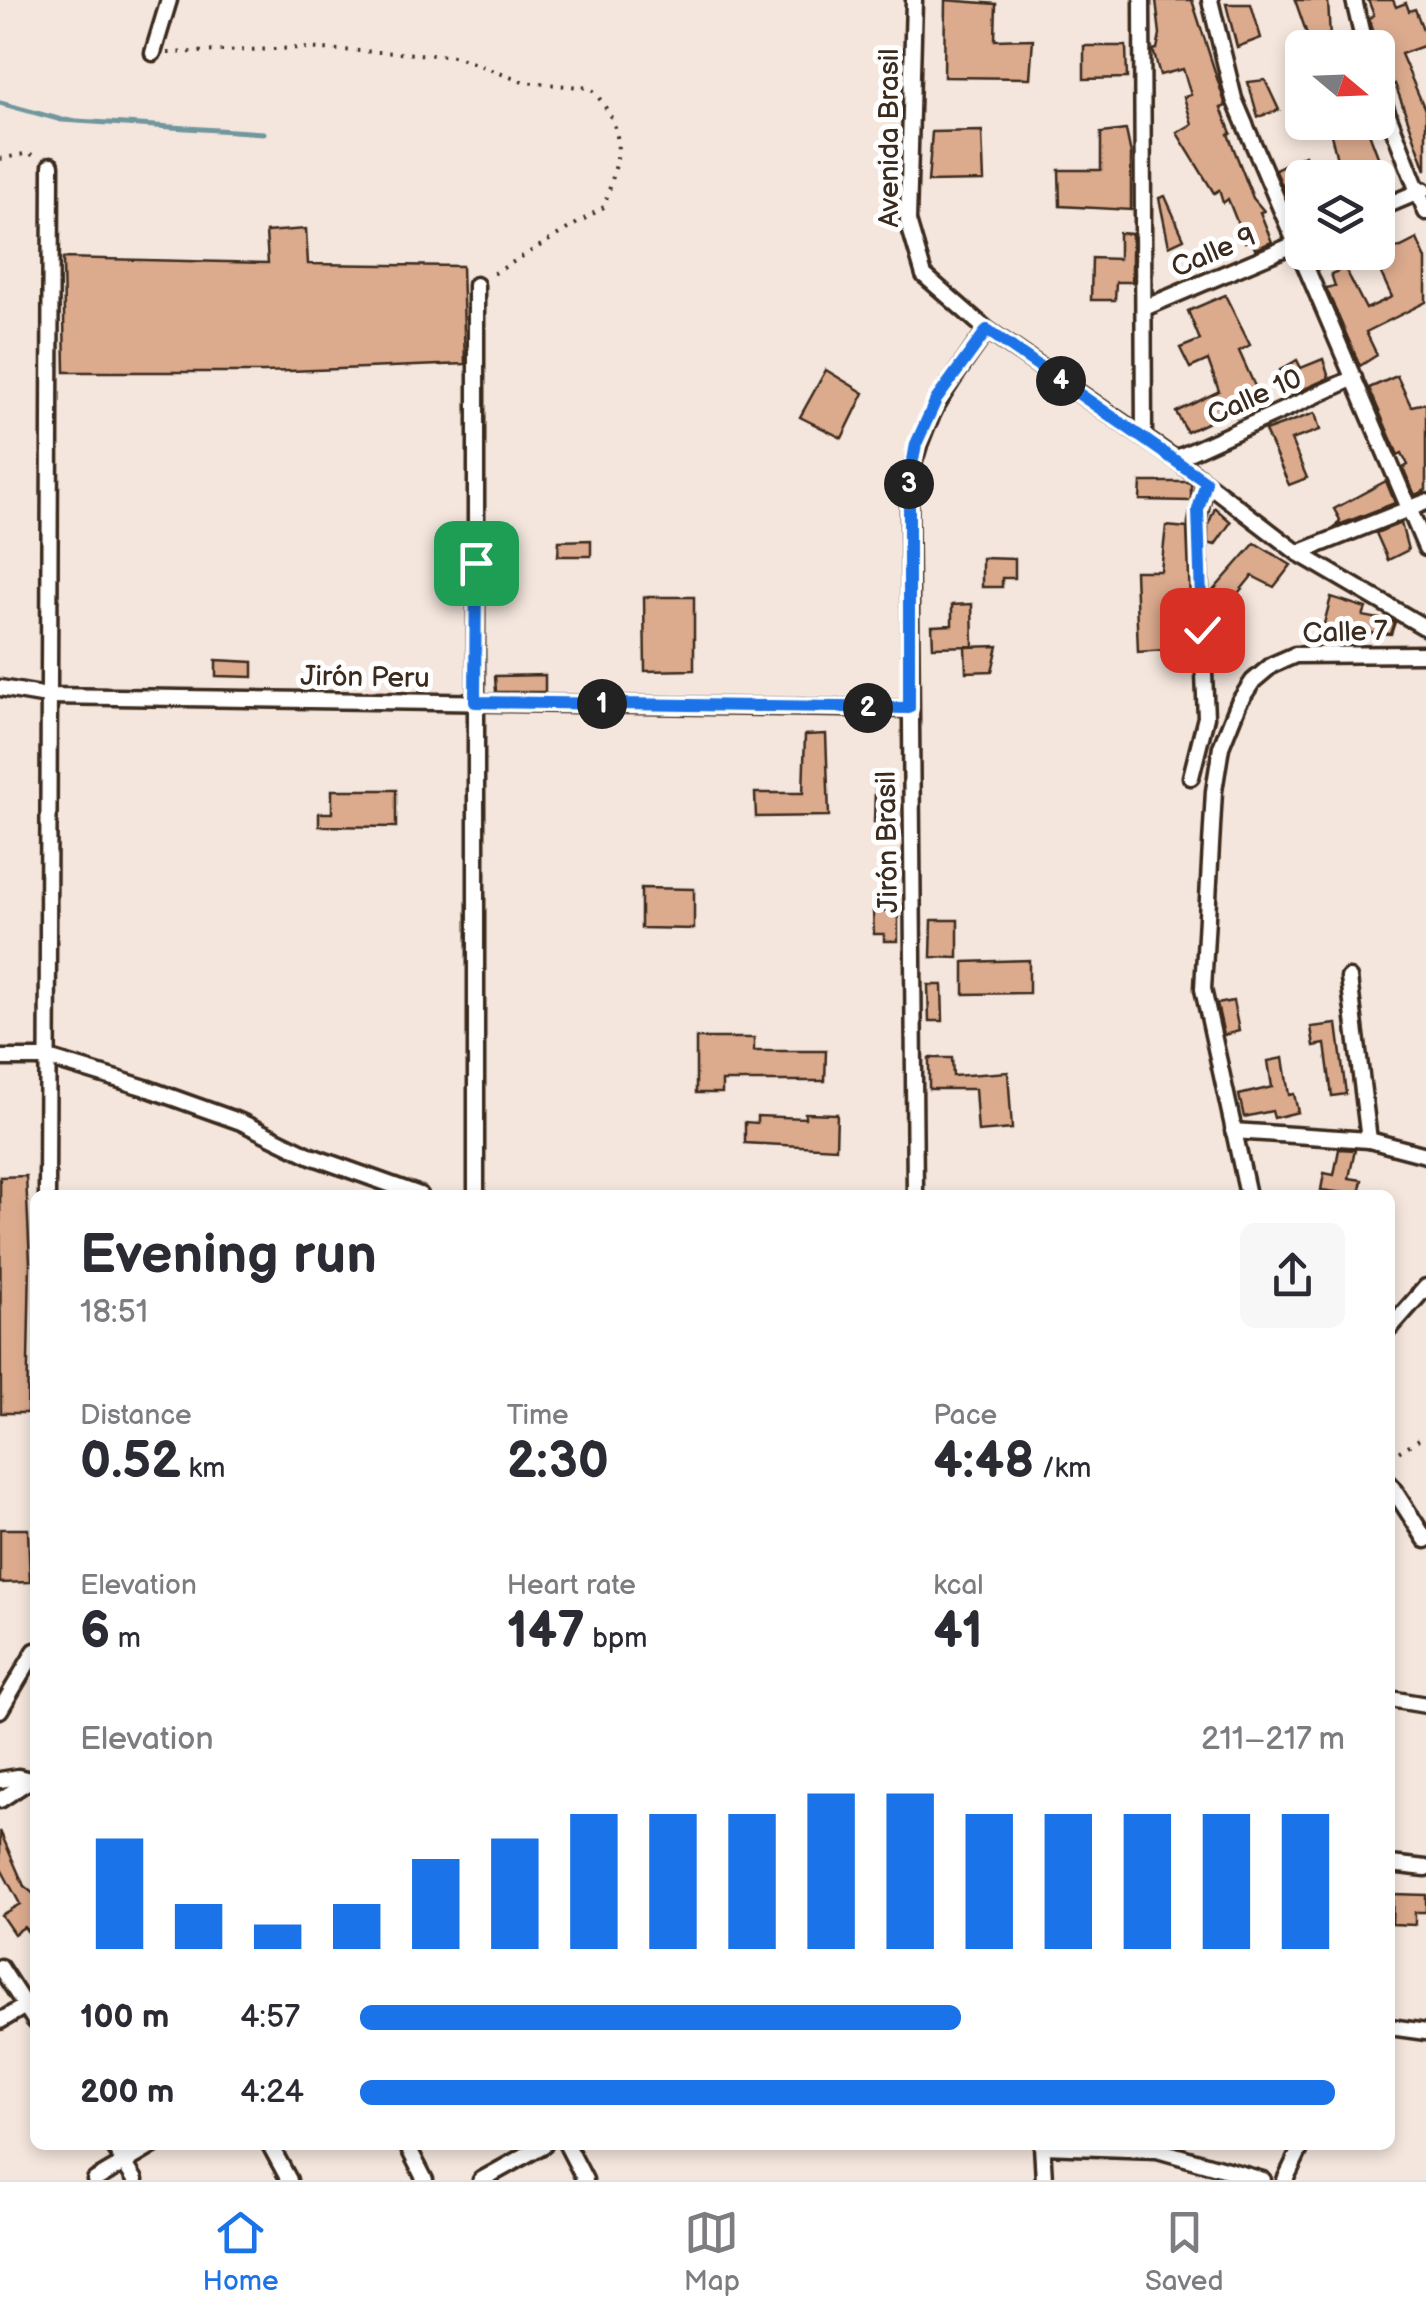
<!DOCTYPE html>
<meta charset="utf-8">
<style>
body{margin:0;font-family:"Balsamiq Sans",sans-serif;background:#f7f7f7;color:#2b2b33;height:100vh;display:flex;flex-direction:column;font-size:38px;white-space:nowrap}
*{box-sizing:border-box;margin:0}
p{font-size:32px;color:#7c7c81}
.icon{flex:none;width:55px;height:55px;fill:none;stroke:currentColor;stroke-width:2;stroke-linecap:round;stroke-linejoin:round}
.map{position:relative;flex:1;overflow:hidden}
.sheet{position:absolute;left:30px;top:1190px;width:1365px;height:960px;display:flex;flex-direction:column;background:#fff;border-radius:15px;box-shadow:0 5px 15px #0003}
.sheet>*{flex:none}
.needle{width:65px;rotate:109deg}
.buttons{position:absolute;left:1285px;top:30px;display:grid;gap:20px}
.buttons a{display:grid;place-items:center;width:110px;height:110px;border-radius:15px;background:#fff;box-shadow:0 5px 15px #0003;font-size:50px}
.pin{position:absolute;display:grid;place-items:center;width:85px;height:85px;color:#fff;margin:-42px;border-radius:20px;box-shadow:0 5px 15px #0006}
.km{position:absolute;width:50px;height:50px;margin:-25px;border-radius:50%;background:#222;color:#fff;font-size:28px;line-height:50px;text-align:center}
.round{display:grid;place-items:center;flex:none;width:105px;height:105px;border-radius:15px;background:#f7f7f7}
.head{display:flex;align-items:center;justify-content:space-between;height:170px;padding:0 50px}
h1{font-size:55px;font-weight:700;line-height:75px}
.stats{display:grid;grid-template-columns:repeat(3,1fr);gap:15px;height:170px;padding:10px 50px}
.stats div{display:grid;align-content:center}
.stats b{font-size:50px;font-weight:700}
.stats small{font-size:28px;font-weight:400}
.stats p{font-size:28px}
.chart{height:280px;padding:20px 50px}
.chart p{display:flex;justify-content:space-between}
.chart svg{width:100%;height:180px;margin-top:10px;stroke:#1a73e8;stroke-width:6}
ul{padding:0 50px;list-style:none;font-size:32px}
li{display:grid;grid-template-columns:160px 120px 1fr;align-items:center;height:75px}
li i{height:25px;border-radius:12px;background:#1a73e8}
.dock{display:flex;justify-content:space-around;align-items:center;height:140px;border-top:2px solid #e1e1e2;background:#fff;font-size:28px;color:#7c7c81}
.dock a{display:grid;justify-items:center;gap:5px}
.dock .current{color:#1a73e8}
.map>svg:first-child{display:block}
</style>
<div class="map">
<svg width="1426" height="2180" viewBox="0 0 1426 2180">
<rect width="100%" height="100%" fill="#f4e6dd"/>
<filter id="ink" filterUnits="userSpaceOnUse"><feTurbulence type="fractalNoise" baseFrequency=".01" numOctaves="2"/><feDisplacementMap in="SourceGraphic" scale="20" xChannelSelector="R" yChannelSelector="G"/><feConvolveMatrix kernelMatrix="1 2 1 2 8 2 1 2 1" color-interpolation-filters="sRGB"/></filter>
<g filter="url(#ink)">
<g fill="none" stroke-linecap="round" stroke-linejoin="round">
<path stroke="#70969e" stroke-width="5" d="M 0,103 L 62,120 L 264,133"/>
</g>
<g fill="#dcab8e" stroke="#3b2a1e" stroke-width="2.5">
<path d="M 945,0 L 996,4 L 995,40 L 1033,39 L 1030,78 L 944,77 Z"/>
<path d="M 1156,0 L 1192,0 L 1226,106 L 1221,108 L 1231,133 L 1228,134 L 1253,198 L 1264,211 L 1260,212 L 1272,242 L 1255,249 L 1251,240 L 1245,242 L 1228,199 L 1223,203 L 1219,190 L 1214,193 L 1177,133 L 1192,124 L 1184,97 L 1191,95 L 1183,69 L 1160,75 L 1153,50 L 1157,49 L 1160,34 Z"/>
<path d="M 1295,0 L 1328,0 L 1330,38 L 1310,43 Z"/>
<path d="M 1368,0 L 1393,0 L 1396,7 L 1406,3 L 1409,11 L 1415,9 L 1426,37 L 1426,45 L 1401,54 L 1426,112 L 1426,170 L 1395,84 L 1390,86 L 1381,62 L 1384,61 L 1369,19 L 1374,15 Z"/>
<path d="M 1226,4 L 1251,4 L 1261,38 L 1237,47 Z"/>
<path d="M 1084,46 L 1126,46 L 1127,78 L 1084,79 Z"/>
<path d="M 1265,80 L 1279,110 L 1258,117 L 1248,82 Z"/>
<path d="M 1328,122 L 1365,122 L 1383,170 L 1370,178 L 1302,178 L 1302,231 L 1275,169 L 1305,155 L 1310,174 L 1338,164 Z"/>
<path d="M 1126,130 L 1131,154 L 1131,210 L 1060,206 L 1059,170 L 1101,170 L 1101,133 Z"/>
<path d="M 982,131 L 984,181 L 928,182 L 932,132 Z"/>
<path d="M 1165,196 L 1184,239 L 1169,246 L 1159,198 Z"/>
<path d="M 306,229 L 308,264 L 462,266 L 465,364 L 264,372 L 65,372 L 63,258 L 268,263 L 266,232 Z"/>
<path d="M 1119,233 L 1132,234 L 1132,282 L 1116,282 L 1115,300 L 1091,300 L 1092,258 L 1119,259 Z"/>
<path d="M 1417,239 L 1426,259 L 1426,302 L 1366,332 L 1377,355 L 1360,366 L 1326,288 L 1335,286 L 1331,274 L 1345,268 L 1366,309 L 1392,297 L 1371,252 L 1401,247 Z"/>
<path d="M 1225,295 L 1250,345 L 1239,351 L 1262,402 L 1236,417 L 1232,411 L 1187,432 L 1176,412 L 1219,391 L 1208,360 L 1190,368 L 1180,348 L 1200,340 L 1188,311 Z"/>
<path d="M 1323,359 L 1329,378 L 1291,395 L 1280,370 L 1297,360 L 1301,368 Z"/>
<path d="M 826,370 L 864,393 L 842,438 L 800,417 Z"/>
<path d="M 1397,376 L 1411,406 L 1426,403 L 1426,490 L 1415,495 L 1403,468 L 1408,465 L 1402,453 L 1398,455 L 1369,388 Z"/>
<path d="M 1315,413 L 1320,430 L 1291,440 L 1307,478 L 1289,485 L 1265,431 Z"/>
<path d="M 1386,481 L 1395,503 L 1336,526 L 1340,520 L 1334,509 Z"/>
<path d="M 1141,482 L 1187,482 L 1191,484 L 1191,501 L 1140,500 Z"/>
<path d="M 1215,508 L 1231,522 L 1215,545 L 1208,543 L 1208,525 Z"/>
<path d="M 1401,523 L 1408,550 L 1388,560 L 1376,533 Z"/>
<path d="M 1166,526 L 1187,528 L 1192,648 L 1138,652 L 1135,571 L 1161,571 Z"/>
<path d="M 591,540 L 591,556 L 558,556 L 559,541 Z"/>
<path d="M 1255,543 L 1291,565 L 1274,587 L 1252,576 L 1230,603 L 1236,608 L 1220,624 L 1212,618 L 1211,593 Z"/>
<path d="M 982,558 L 1015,559 L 1015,578 L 1002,578 L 1002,587 L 982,587 Z"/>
<path d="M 644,597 L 694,597 L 694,670 L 645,671 Z"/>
<path d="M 1331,597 L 1366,608 L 1363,616 L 1395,622 L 1391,634 L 1336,631 L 1324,624 Z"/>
<path d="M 972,604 L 973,646 L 933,647 L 932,626 L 952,625 L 952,605 Z"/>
<path d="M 998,646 L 992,671 L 966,672 L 965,647 Z"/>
<path d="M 216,660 L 253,662 L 253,677 L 216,676 Z"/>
<path d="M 545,675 L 545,692 L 496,692 L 495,676 Z"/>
<path d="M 826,734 L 829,816 L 756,817 L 755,793 L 803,793 L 805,735 Z"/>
<path d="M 875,789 L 895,789 L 894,823 L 874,822 Z"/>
<path d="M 332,790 L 396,790 L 396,827 L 319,826 L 319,813 L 332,813 Z"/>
<path d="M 641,888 L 694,889 L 694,929 L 641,928 Z"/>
<path d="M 898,910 L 898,941 L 884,941 L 884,934 L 874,934 L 873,911 Z"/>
<path d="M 932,920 L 958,920 L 958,958 L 931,957 Z"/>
<path d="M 1029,960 L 1029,993 L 964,994 L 964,962 Z"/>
<path d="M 928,985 L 942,985 L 943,1021 L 929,1021 Z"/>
<path d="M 1233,1001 L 1239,1031 L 1224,1035 L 1217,1004 Z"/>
<path d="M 1337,1024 L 1346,1094 L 1332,1096 L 1325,1044 L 1314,1046 L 1311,1027 Z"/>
<path d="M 696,1038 L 754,1038 L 754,1051 L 826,1051 L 825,1081 L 722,1081 L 722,1093 L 696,1093 Z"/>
<path d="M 929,1058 L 952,1058 L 953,1076 L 1008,1072 L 1012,1129 L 978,1132 L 975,1089 L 929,1089 Z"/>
<path d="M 1283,1058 L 1289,1095 L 1294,1094 L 1298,1112 L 1274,1118 L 1272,1111 L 1244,1117 L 1239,1095 L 1272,1087 L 1268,1061 Z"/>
<path d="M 805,1113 L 837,1114 L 836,1148 L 745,1143 L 745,1122 L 757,1123 L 757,1116 L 805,1118 Z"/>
<path d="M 1339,1149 L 1355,1150 L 1349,1178 L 1362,1180 L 1359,1195 L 1321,1190 L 1324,1173 L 1334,1175 Z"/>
<path d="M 26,1176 L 30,1262 L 27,1413 L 1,1413 L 0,1177 Z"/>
<path d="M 0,1529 L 28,1529 L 30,1582 L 0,1583 Z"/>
<path d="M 0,1831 L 24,1886 L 35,1895 L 35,1941 L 24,1927 L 14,1934 L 1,1915 L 20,1904 L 0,1867 Z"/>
<path d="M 1393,1894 L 1426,1895 L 1426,1912 L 1415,1912 L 1415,1925 L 1392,1924 Z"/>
</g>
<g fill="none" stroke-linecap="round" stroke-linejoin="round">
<g stroke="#3b2a1e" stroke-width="21">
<g id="street">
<path d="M 914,0 L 908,221 L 924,275 L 987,330 L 1175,459 L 1298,553 L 1426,628"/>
<path d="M 1142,0 L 1144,438"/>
<path d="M 1210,0 L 1234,99 L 1426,548"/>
<path d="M 1354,0 L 1365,48"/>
<path d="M 153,53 L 169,0"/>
<path d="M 1378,89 L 1426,212"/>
<path d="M 1378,209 L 1423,190"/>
<path d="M 1144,308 L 1302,241"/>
<path d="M 1175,459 L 1354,378"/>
<path d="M 1298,553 L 1426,502"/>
<path d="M 0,688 L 47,696 L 909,709"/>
<path d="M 1191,777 L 1206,717 L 1197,524 L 1205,482"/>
<path d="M 1349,978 L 1369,1140"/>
<path d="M 0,1058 L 48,1058 L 146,1088 L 241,1122 L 311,1156 L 420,1195"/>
<path d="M 1233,1131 L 1369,1140 L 1426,1155"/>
<path d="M 47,1195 L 51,165"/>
<path d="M 476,1195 L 476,285"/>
<path d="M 915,1195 L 909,483 C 921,418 950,382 987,330"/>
<path d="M 1248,1195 L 1203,989 L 1214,791 L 1221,747 L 1239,702 L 1253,681 L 1272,665 L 1295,655 L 1426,654"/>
<path d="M 1390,1328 L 1426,1287"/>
<path d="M 1390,1484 L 1426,1540"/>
<path d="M 1390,1699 L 1426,1705"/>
<path d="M 0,1710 L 35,1651"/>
<path d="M 0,1780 L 18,1777 L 30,1780"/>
<path d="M 0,1800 L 35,1777"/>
<path d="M 1390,1864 L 1426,1868"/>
<path d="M 0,1967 L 35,2021"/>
<path d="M 0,2021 L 35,2000"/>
<path d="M 1390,2027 L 1426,2032"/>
<path d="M 113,2145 L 135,2180"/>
<path d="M 270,2145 L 289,2180"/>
<path d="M 407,2145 L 425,2180"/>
<path d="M 567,2145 L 585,2180"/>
<path d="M 1042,2145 L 1044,2180"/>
<path d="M 1043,2146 L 1157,2150 L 1263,2180"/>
<path d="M 95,2180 L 154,2145"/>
<path d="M 481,2180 L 544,2145"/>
<path d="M 1285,2180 L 1302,2145"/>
</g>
</g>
<g stroke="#3b2a1e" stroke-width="4" stroke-dasharray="2.5 8" stroke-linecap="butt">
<path d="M 168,53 L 302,48 L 455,56 L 523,82 L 591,88 C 629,133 620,154 604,207 L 490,276"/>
<path d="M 0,159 L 29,153 L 38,158"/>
<path d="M 1390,1457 L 1426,1435"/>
</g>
<use href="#street" stroke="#fff" stroke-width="14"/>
</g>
</g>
<g fill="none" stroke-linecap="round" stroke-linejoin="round" filter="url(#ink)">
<g stroke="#fff" stroke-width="20">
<path id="route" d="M 476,563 L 475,702 L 909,708 L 909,482 L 916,444 L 936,400 L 987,330 L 1206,482 L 1198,510 L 1202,630"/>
</g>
<use href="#route" stroke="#1a73e8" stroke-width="12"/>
</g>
<g text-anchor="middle" stroke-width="10" stroke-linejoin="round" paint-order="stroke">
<g font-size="28" fill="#3b2a1e" stroke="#fff">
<text transform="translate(888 138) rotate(-90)" y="10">Avenida Brasil</text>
<text transform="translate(1213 251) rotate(-23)" y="10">Calle 9</text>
<text transform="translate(1254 396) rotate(-24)" y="10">Calle 10</text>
<text transform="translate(1345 631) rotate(-2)" y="10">Calle 7</text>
<text transform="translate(365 676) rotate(1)" y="10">Jirón Peru</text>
<text transform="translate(886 842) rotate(-91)" y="10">Jirón Brasil</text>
</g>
</g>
</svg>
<div class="buttons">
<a><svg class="needle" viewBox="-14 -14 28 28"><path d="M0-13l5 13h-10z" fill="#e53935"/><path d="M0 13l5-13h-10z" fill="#7c7c81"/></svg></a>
<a><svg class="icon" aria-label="layers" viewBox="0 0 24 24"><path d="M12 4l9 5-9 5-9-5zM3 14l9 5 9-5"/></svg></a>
</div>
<div class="pin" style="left:476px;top:563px;background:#1e9e55"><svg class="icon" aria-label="arrive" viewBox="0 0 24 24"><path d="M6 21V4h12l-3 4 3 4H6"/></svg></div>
<div class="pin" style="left:1202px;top:630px;background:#d93025"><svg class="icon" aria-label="check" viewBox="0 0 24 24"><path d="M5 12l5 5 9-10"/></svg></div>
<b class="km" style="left:602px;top:704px">1</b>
<b class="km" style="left:868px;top:708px">2</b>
<b class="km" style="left:909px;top:484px">3</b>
<b class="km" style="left:1061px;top:381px">4</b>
<section class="sheet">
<div class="head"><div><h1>Evening run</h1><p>18:51</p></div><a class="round"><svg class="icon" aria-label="share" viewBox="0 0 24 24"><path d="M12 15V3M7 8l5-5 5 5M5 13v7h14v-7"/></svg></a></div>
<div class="stats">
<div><p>Distance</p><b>0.52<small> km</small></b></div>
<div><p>Time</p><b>2:30</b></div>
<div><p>Pace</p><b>4:48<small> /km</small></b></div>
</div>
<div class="stats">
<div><p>Elevation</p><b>6<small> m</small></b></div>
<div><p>Heart rate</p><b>147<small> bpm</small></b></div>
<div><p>kcal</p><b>41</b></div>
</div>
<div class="chart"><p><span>Elevation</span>211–217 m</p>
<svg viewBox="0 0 160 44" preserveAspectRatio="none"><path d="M5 44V17M15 44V33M25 44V38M35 44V33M45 44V22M55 44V17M65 44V11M75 44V11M85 44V11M95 44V6M105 44V6M115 44V11M125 44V11M135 44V11M145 44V11M155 44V11"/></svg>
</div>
<ul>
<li><b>100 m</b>4:57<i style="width:61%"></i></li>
<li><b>200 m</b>4:24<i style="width:99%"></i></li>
</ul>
</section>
</div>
<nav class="dock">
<a class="current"><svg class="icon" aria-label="home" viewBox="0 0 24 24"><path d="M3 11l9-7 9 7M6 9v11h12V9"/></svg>Home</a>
<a><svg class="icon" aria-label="map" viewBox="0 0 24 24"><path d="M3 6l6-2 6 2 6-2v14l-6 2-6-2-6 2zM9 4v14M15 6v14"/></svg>Map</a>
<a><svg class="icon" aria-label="saved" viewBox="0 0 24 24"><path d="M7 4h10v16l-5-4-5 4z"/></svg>Saved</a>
</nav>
